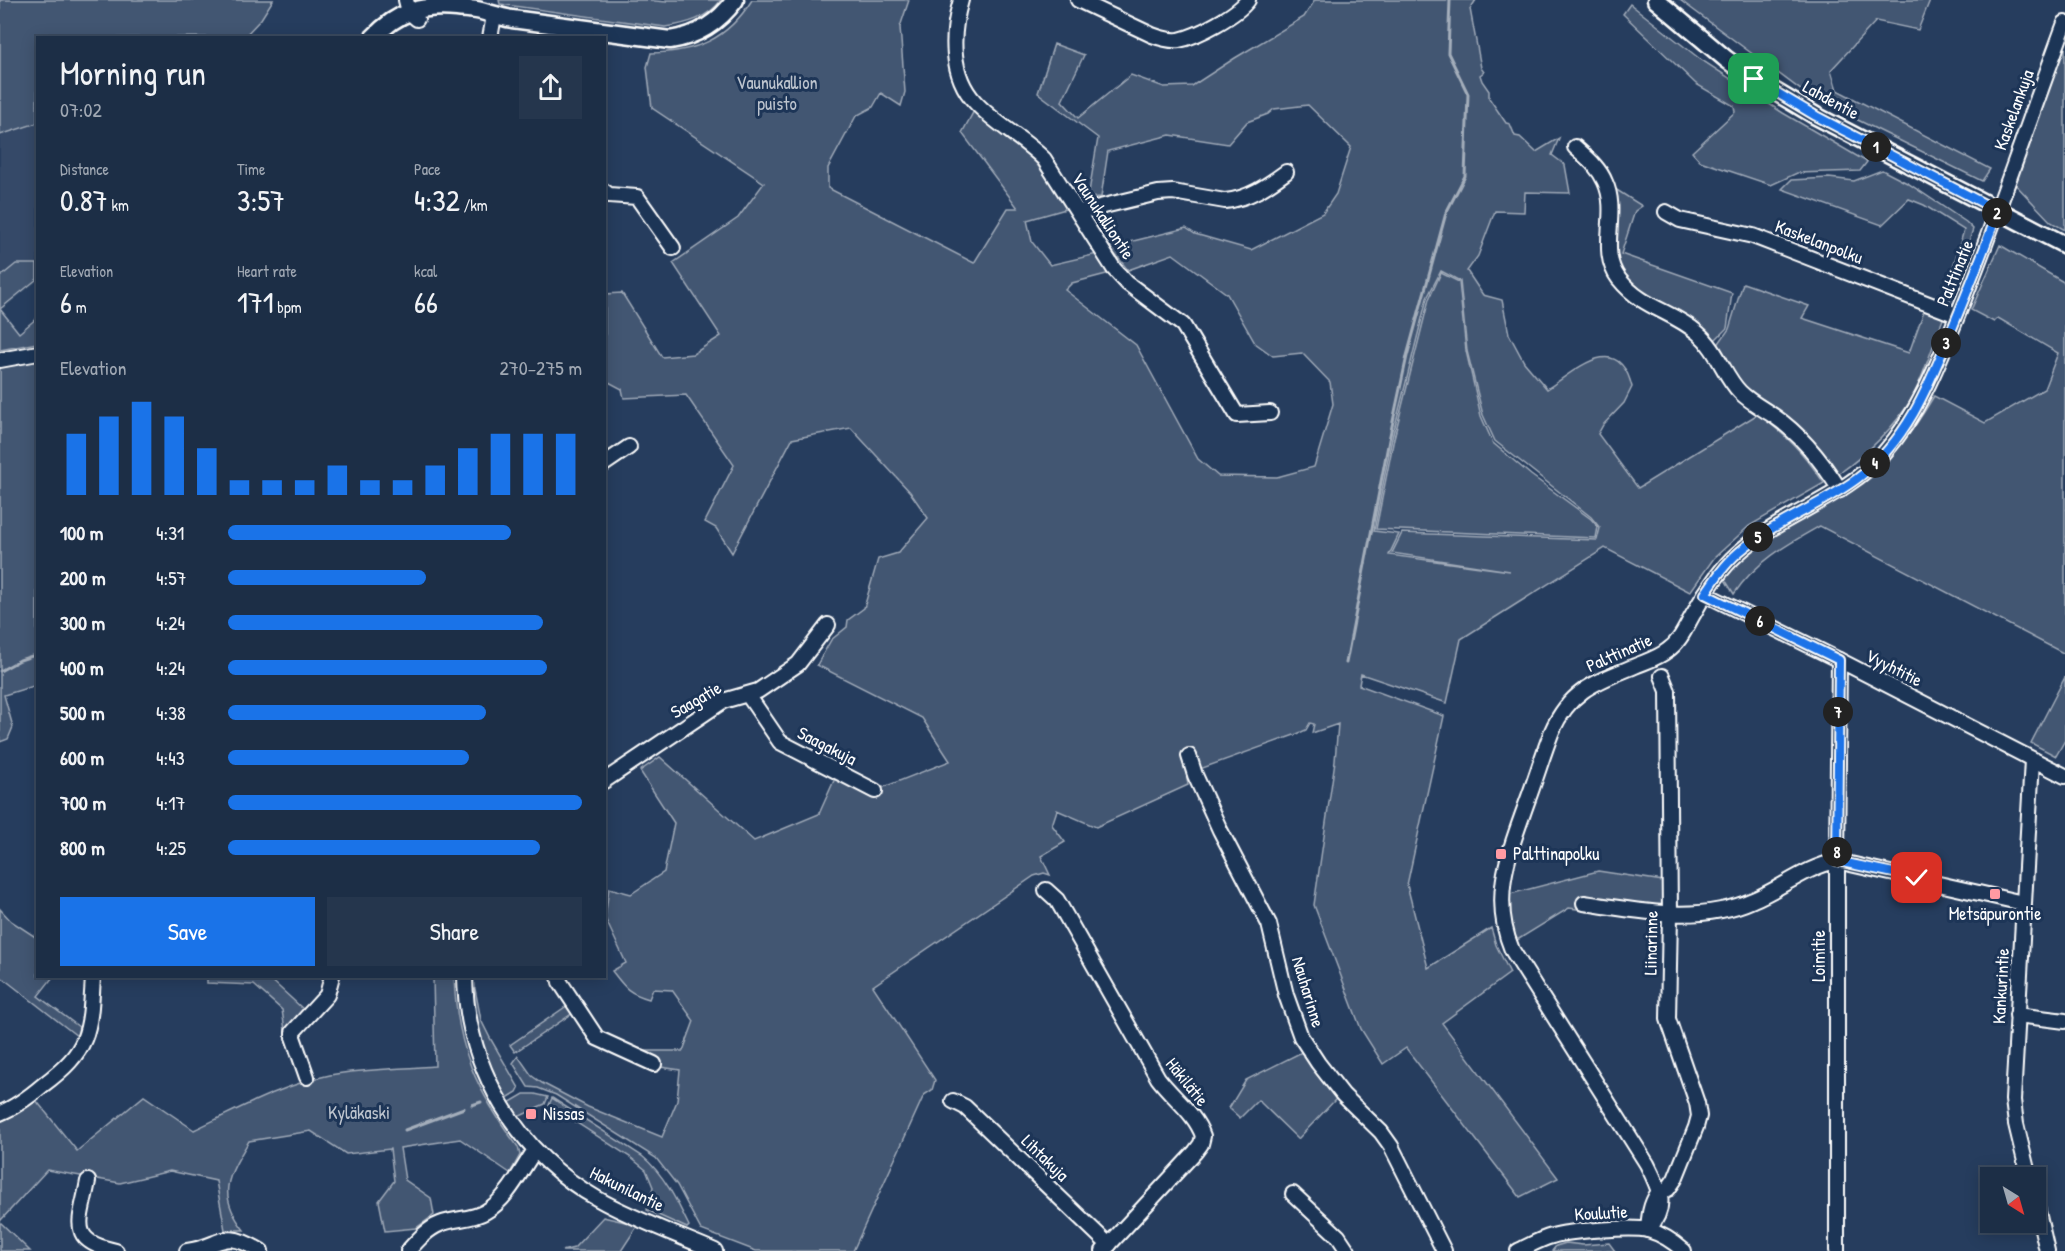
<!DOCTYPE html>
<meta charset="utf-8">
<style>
body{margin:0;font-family:"Patrick Hand",sans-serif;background:#25364d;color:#f1f3f6;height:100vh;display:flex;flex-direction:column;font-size:22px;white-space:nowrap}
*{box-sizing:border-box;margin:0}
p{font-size:20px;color:#a0a8b3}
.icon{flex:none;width:33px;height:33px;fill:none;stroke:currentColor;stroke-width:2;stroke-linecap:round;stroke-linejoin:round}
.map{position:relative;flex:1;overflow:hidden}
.details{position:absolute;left:36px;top:36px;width:570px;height:942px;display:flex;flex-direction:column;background:#1c2e46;border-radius:0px;box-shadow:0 3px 15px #0003,0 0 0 2px #3a4a5f}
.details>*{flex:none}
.needle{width:39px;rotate:143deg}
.fabs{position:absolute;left:1980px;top:1167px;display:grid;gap:12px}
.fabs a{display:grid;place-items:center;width:66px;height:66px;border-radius:0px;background:#1c2e46;box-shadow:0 3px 15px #0003,0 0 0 2px #3a4a5f;font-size:30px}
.pin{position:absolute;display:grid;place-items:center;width:51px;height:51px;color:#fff;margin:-26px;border-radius:12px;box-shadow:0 3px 9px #0006}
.km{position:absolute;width:30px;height:30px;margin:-15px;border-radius:50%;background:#222;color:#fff;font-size:16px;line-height:30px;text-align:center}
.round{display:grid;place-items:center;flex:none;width:63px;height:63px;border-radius:0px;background:#25364d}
.summary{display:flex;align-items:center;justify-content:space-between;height:102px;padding:0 24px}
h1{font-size:33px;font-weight:600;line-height:45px}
.metrics{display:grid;grid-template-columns:repeat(3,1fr);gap:9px;height:102px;padding:6px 24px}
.metrics div{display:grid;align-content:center}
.metrics b{font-size:30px;font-weight:600}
.metrics small{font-size:16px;font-weight:400}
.metrics p{font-size:16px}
.chart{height:168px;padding:12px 24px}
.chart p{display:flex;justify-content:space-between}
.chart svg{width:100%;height:108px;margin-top:6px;stroke:#1a73e8;stroke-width:6}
.primary-button{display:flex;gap:12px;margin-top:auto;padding:12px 24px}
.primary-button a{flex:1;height:69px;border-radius:0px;background:#1a73e8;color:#fff;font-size:24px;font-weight:600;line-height:69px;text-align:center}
.primary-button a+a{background:#25364d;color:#f1f3f6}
ul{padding:0 24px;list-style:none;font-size:20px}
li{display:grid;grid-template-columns:96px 72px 1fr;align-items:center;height:45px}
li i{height:15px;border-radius:8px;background:#1a73e8}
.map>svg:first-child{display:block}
</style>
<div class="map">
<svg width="2065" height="1251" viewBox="0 0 2065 1251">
<rect width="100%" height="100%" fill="#263d5e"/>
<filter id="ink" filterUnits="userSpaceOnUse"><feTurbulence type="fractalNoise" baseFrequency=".0167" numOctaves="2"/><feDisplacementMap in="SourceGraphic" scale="12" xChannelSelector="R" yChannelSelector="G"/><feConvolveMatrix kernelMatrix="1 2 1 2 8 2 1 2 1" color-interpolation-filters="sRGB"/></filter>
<g filter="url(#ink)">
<path fill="#344a68" d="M 0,45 L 37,67 L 37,281 L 3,309 L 3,275 L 0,271 Z"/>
<g fill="#425672" stroke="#a0aab8" stroke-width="1.5" fill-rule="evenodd">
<path d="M 0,0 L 273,0 L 261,19 L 244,37 L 38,38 L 37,123 L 0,135 Z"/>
<path d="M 499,0 L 645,0 L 666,2 L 666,0 L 721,0 C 709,18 686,24 665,27 L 500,4 Z"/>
<path d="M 752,0 L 909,0 L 900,27 L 905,92 L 901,106 L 881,93 L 873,107 L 856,116 L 828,168 L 828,188 L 974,263 L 1008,208 L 1018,208 L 962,133 L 975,109 L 1025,148 L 1069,208 L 1027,220 L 1032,242 L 1050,265 L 1097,254 L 1110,273 L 1072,283 L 1065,290 L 1136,345 L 1198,459 L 1218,476 L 1277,477 L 1314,467 L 1333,404 L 1330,382 L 1302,353 L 1273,356 L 1255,343 L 1227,294 L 1173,254 L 1128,270 L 1109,247 L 1186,228 L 1195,234 L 1251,250 L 1323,213 L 1336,194 L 1351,147 L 1308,105 L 1274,109 L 1268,114 L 1247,122 L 1228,144 L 1170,135 L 1108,151 L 1101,197 L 1088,198 L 1098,138 L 1038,93 L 1054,44 L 1084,55 L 1062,101 L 1078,118 L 1131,75 L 1164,87 L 1192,86 L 1235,58 L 1304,17 L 1315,0 L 1476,0 L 1470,9 L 1481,68 L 1484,72 L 1480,75 L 1482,81 L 1489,91 L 1489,98 L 1506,123 L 1510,124 L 1515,136 L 1520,137 L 1536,152 L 1559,138 L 1552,155 L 1565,165 L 1570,193 L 1525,192 L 1524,212 L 1495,211 L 1478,256 L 1467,271 L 1483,295 L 1502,300 L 1509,334 L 1524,362 L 1547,389 C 1575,371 1618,329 1632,387 L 1624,403 L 1603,425 L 1598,434 L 1638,488 L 1758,414 C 1788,437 1803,452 1824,483 L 1749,526 L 1714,558 L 1690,592 L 1605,548 L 1461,639 L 1447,703 L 1361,674 L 1359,685 L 1444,716 L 1407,885 L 1428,968 L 1491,928 L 1496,945 L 1510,973 L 1442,1023 L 1558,1178 L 1520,1197 L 1406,1048 L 1383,1064 L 1361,1029 L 1314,905 L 1335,761 L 1338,724 L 1312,733 L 1314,724 L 1310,723 L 1306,730 L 1297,734 L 1200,769 L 1184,759 L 1188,785 L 1096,827 L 1057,810 L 1052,825 L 1065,842 L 1041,856 L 1050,875 L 1044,873 L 1034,876 L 873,986 L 935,1080 L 932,1090 L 924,1095 L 853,1251 L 756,1251 L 701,1230 L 677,1185 L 656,1158 L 556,1095 L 538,1088 L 528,1087 L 513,1063 L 518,1056 L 532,1076 L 542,1083 L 588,1107 L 662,1137 L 677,1101 L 680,1070 L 654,1066 L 641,1051 L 683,1051 L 694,1021 L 672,990 L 653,989 L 649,999 C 628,993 625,988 612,971 L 626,963 L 605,918 L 609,888 L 631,894 L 664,872 L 674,823 L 640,771 L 660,757 L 754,841 L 819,814 L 836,776 L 869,793 L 950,761 L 922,718 L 817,665 L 831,640 L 847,627 L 848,620 L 864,608 L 878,559 L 898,553 L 928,518 L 910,492 L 851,428 L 792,439 L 732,553 L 716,528 L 705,522 L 734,465 L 686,395 L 624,398 L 622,389 L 605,380 L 605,294 L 622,293 L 662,357 L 693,354 L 721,336 L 673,263 L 738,218 L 764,183 L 652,108 L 647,67 L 651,53 C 696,52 727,40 752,0 ZM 1441,271 L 1460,281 L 1467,351 L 1483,415 L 1495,441 L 1591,517 L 1600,528 L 1597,540 L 1402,533 L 1392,553 L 1510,571 L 1389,555 L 1399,534 L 1374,531 L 1392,438 L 1427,298 Z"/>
<path d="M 1680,0 L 1930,0 L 1918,30 L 1876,21 L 1831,70 L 1837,90 L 1990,169 L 1982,181 L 1809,96 Z"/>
<path d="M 1630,4 L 1700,59 L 1783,113 L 1867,162 L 1860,171 L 1797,173 L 1771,185 L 1700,161 L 1692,152 L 1735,112 L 1734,106 L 1696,84 L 1623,14 Z"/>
<path d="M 2065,40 L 2065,230 L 2051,222 L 2015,184 L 2018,167 Z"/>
<path d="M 1882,170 L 1909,184 L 1966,222 L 1973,229 L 1948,307 L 1942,304 L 1964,230 L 1924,205 L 1909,199 L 1882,225 L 1782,189 L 1791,180 L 1829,178 L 1854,181 Z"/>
<path d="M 1612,187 L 1642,206 L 1635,211 L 1621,254 L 1732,293 L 1727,328 L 1714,341 L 1690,318 L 1635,289 L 1622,271 L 1617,257 L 1618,209 Z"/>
<path d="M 2000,245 L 2065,283 L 2065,654 L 1820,526 C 1788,544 1755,562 1734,594 L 1724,578 C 1730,571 1735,562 1741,556 C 1772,525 1823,508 1859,483 C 1893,459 1913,431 1934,396 L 1985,423 L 2044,389 L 2058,353 L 1998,318 L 1994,322 L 1971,310 Z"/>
<path d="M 16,264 L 37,264 L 37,279 L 0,309 L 19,333 L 37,318 L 37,343 L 0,350 L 0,277 Z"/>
<path d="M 1441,273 L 1459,282 L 1466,351 L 1481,416 L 1493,443 L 1531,475 L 1591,519 L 1598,527 L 1596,538 L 1376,529 L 1394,438 L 1429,299 Z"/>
<path d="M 1743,283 L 1809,306 L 1802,318 L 1909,353 L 1925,308 L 1945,314 C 1934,341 1925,373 1912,398 C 1893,430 1867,454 1837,475 L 1809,438 L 1786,415 L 1743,385 L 1717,346 L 1729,329 Z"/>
<path d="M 37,360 L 37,685 L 4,695 L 13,727 L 8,739 L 0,742 L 0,366 Z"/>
<path d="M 2065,677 L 2065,740 L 2056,756 L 2031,743 Z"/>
<path d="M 1598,871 L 1663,881 L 1662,920 L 1569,908 L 1514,942 L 1508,918 L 1510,894 Z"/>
<path d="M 0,909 L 11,921 L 37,938 L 38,976 L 53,977 L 38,996 L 79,1027 L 77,1036 L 0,976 Z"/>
<path d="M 207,977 L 268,977 L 303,1009 L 285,1030 L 282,1010 L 254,985 L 207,983 Z"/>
<path d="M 433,977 L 454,977 C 457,1049 476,1090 518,1147 L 520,1155 L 510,1173 L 460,1139 L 400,1148 L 405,1180 L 431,1198 L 434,1215 L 416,1228 L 385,1231 L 379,1201 L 394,1181 L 390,1149 L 346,1154 L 311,1131 L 249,1141 C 228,1176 216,1194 244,1230 L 225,1230 L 216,1181 L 170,1171 L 120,1183 L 47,1170 L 0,1221 L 0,1119 L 9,1117 L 35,1099 L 77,1151 L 144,1096 L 194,1130 C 238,1109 282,1085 330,1075 C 364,1069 401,1069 435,1066 Z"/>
<path d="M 471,989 L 475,989 L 481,1020 L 490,1038 L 519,1088 L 517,1092 L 504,1100 L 479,1041 Z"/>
<path d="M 571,1003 L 576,1011 L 515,1052 L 510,1045 Z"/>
<path d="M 1302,1052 L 1336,1099 L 1298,1139 L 1258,1100 L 1240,1118 L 1229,1108 L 1246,1080 Z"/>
<path d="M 524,1094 L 535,1094 L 548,1097 L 545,1104 C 534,1108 529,1113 517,1117 L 507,1104 Z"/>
<path d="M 552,1098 L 642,1156 C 664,1174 677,1201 689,1226 L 687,1228 L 647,1210 L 653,1187 L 646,1170 L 630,1157 L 566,1116 L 562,1113 L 551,1114 L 549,1105 Z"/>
<path d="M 603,1217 L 638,1225 L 621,1251 L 562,1251 L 574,1248 Z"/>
<path d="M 0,1222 L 30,1251 L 0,1251 Z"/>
<path d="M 1566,1243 L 1583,1245 L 1609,1243 L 1615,1251 L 1552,1251 L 1556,1246 Z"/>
</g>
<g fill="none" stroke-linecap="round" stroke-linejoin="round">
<g stroke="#a4aebb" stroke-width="3">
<path d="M 1346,663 L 1389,440 L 1407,356 L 1446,213 L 1465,176 L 1468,94 L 1448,53 L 1450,0"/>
<path d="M 0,671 L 20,660 L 32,656"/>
<path d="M 472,1105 L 481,1102"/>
<path d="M 405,1130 L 464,1108"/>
</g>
<g stroke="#fff" stroke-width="18">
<g id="minor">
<path d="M 406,0 L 409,12 L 417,19"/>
<path d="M 961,0 C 951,34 950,75 975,102 C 995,124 1023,138 1044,159 L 1114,269 L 1127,283 L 1183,325 L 1237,415 L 1270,413"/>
<path d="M 1078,0 L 1152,35 C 1160,38 1170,41 1179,40 C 1198,36 1237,15 1248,0"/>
<path d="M 490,38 L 494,16"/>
<path d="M 1575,147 C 1587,158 1599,167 1605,182 C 1620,214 1597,250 1619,279 C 1643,309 1671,310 1698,333 C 1718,350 1724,376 1740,392 C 1750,402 1762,408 1774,416 C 1802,435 1822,461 1840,490"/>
<path d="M 604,191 L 609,195 L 637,197 L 673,248"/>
<path d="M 1079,212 L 1158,193 L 1173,192 L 1225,201 C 1249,199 1268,185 1286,172"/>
<path d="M 1666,212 L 1680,220 L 1753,236 L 1957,315"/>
<path d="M 0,360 L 38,353"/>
<path d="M 604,464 L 629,447"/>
<path d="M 1705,594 L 1839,660 L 2065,776"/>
<path d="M 748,695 L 780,742 L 875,791"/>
<path d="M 1189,756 L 1195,775 L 1220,830 L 1269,924 L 1286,995 L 1301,1037 L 1318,1063 L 1343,1095 L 1381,1132 L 1391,1146 L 1444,1251"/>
<path d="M 604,781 L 723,701 L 758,691 L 798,664 L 828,625"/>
<path d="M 1046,890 L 1057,900 L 1158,1078 C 1173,1098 1195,1113 1203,1136 L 1201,1144 L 1195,1152 L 1103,1251"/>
<path d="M 1584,903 C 1640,911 1700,924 1753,900 C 1782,888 1806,867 1837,861 L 2023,903"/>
<path d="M 465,976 C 466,1068 518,1154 598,1199 C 633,1219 678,1235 715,1251"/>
<path d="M 559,976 L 560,982 L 597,1038 L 654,1064"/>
<path d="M 2017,1015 L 2065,1021"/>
<path d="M 307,1077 L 293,1037 L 293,1032 L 327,995 L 332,976"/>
<path d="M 953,1101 L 965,1107 L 1109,1245"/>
<path d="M 0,1113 C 16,1107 30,1096 43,1085 C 90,1050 90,1032 93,976"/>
<path d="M 2029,1178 L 2016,1124 L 2013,1100 L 2032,760"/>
<path d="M 88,1181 C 81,1221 66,1241 116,1251"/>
<path d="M 1658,1193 L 1668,1189 L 1675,1179 L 1696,1127 L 1699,1116 L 1697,1103 L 1668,1019 L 1670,914 L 1668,691 L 1662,676"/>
<path d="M 1293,1194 L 1338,1236 L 1348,1251"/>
<path d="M 2036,1203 L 2047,1251"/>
<path d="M 1648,1230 C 1669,1205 1660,1191 1647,1164 L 1512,950 C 1490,897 1509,853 1527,802 C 1536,778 1543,754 1552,731 C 1570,690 1596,682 1635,666 C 1647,661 1658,658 1668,650 C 1681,641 1686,626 1694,613 C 1706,591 1719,570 1737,554 C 1782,513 1844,499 1884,453 C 1923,409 1942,353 1964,299 C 2000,208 2031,115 2065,23"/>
<path d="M 1648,1230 C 1649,1216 1650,1205 1658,1193"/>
<path d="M 187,1251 C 224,1246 220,1227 261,1251"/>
<path d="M 408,1251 C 417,1241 427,1229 440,1224 C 455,1218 471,1220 485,1212 C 508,1199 521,1170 535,1150"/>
<path d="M 1518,1251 C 1529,1246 1540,1239 1552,1236 C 1568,1231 1633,1226 1648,1230 C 1662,1234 1674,1242 1684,1251"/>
<path d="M 1837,1251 L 1837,861 L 1839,660"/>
</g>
</g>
<g stroke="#fff" stroke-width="21">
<g id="major">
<path d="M 1656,0 L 1726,59 L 1754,79 L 1816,116 L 2065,245"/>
<path d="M 373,38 C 398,11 421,5 457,8 C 465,9 474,9 481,11 C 492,14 501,17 512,19 L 670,40 C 698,36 718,23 735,0"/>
</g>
</g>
<use href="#minor" stroke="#1d3557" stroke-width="14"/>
<use href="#major" stroke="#1d3557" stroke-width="16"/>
</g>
</g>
<g fill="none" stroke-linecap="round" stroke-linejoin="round" filter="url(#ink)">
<g stroke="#fff" stroke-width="12">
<path id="route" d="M 1754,79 L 1816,116 L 1998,211 C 1984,251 1968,290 1952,329 C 1929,385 1908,440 1858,478 C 1821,506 1775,521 1739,552 C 1725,564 1715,579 1705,594 L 1839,660 L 1837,861 L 1917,878"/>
</g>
<use href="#route" stroke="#1a73e8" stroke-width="8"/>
</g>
<g fill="#ff9aa2" stroke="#1d3557" stroke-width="2">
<rect x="1495" y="848" width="12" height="12" rx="3"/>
<rect x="1989" y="888" width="12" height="12" rx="3"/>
<rect x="525" y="1108" width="12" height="12" rx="3"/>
</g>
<g text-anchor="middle" stroke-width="6" stroke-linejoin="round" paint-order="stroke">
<g font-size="18" fill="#bdc4ce" stroke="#1d3557">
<text x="777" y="89">Vaunukallion<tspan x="777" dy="21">puisto</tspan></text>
<text x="359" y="1119">Kyläkaski</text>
</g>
<g font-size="18" fill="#fff" stroke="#1d3557">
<text transform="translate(1831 100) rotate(29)" y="6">Lahdentie</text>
<text transform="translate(2014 110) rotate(-70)" y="6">Kaskelankuja</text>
<text transform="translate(1103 216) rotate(57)" y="6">Vaunukalliontie</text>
<text transform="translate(1819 242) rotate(21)" y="6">Kaskelanpolku</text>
<text transform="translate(1955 273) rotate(-68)" y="6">Palttinatie</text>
<text transform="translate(1619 653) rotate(-24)" y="6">Palttinatie</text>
<text transform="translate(1894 668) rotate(27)" y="6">Vyyhtitie</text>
<text transform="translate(696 700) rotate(-30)" y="6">Saagatie</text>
<text transform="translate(827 746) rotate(27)" y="6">Saagakuja</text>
<text transform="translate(1651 943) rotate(-89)" y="6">Liinarinne</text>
<text transform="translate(1819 956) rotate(-90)" y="6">Loimitie</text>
<text transform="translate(2001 986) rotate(-87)" y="6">Kankurintie</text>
<text transform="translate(1308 992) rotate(73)" y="6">Nauharinne</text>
<text transform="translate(1187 1082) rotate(51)" y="6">Häkilätie</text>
<text transform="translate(1045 1158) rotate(44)" y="6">Lihtakuja</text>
<text transform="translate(627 1189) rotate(26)" y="6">Hakunilantie</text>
<text transform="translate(1601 1213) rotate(-3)" y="6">Koulutie</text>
</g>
<g font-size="18" fill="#fff" stroke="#1d3557" text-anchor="start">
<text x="1513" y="860">Palttinapolku</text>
<text x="1995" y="920" text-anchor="middle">Metsäpurontie</text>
<text x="543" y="1120">Nissas</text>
</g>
</g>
</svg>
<div class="fabs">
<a><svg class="needle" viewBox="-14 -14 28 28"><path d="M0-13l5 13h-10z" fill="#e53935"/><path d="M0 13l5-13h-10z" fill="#a0a8b3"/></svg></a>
</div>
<div class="pin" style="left:1754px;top:79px;background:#1e9e55"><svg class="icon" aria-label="arrive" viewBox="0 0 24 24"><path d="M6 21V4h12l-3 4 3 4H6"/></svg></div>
<div class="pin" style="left:1917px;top:878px;background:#d93025"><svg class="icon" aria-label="check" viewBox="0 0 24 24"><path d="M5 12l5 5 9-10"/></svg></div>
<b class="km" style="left:1876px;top:147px">1</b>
<b class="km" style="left:1997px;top:213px">2</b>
<b class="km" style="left:1946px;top:343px">3</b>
<b class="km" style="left:1875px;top:463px">4</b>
<b class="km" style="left:1758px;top:537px">5</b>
<b class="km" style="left:1760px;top:621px">6</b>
<b class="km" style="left:1838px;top:712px">7</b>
<b class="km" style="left:1837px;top:852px">8</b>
<section class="details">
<div class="summary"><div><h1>Morning run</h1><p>07:02</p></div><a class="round"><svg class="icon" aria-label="share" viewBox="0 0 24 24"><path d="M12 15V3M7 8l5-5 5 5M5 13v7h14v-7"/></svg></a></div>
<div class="metrics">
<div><p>Distance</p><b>0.87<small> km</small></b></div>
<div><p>Time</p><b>3:57</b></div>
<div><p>Pace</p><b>4:32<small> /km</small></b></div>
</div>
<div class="metrics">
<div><p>Elevation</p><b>6<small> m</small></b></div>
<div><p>Heart rate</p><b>171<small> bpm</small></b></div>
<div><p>kcal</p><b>66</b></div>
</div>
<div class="chart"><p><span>Elevation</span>270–275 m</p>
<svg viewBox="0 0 160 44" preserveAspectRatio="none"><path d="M5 44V19M15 44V12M25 44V6M35 44V12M45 44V25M55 44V38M65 44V38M75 44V38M85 44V32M95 44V38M105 44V38M115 44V32M125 44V25M135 44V19M145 44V19M155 44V19"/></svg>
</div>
<ul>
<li><b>100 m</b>4:31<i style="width:80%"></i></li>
<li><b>200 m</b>4:57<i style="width:56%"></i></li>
<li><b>300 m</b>4:24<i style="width:89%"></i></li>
<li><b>400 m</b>4:24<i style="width:90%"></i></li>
<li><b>500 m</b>4:38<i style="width:73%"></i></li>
<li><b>600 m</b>4:43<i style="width:68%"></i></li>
<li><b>700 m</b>4:17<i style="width:100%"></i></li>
<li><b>800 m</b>4:25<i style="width:88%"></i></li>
</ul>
<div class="primary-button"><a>Save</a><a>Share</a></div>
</section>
</div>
